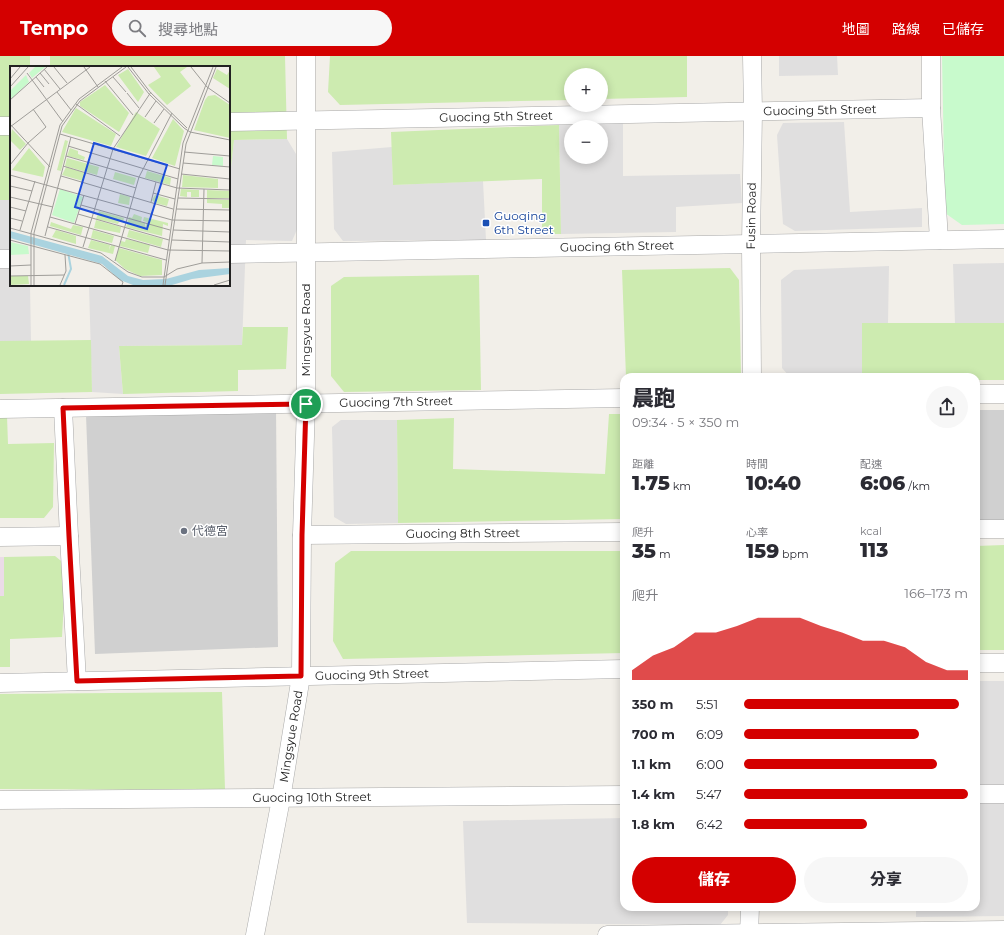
<!DOCTYPE html>
<html lang="zh-TW">
<meta charset="utf-8">
<style>
body{margin:0;font-family:Montserrat,"Noto Sans TC",sans-serif;background:#f7f7f7;color:#2b2b33;height:100vh;display:flex;flex-direction:column;font-size:15px;white-space:nowrap}
*{box-sizing:border-box;margin:0}
p{font-size:13px;color:#7c7c81}
.icon{flex:none;width:22px;height:22px;fill:none;stroke:currentColor;stroke-width:2;stroke-linecap:round;stroke-linejoin:round}
.map{position:relative;flex:1;overflow:hidden}
.panel{position:absolute;left:620px;top:317px;width:360px;height:538px;display:flex;flex-direction:column;background:#fff;border-radius:12px;box-shadow:0 2px 10px #0003}
.panel>*{flex:none}
.buttons{position:absolute;left:564px;top:12px;display:grid;gap:8px}
.buttons a{display:grid;place-items:center;width:44px;height:44px;border-radius:50%;background:#fff;box-shadow:0 2px 10px #0003;font-size:20px}
.pin{position:absolute;display:grid;place-items:center;width:34px;height:34px;color:#fff;margin:-17px;border:2px solid #fff;border-radius:50%;box-shadow:0 1px 4px #0007}
.round{display:grid;place-items:center;flex:none;width:42px;height:42px;border-radius:21px;background:#f7f7f7}
.overview{display:flex;align-items:center;justify-content:space-between;height:68px;padding:0 12px}
h1{font-size:22px;font-weight:800;line-height:30px}
.metrics{display:grid;grid-template-columns:repeat(3,1fr);gap:6px;height:68px;padding:4px 12px}
.metrics div{display:grid;align-content:center}
.metrics b{font-size:20px;font-weight:800}
.metrics small{font-size:11px;font-weight:400}
.metrics p{font-size:11px}
.chart{height:112px;padding:8px 12px}
.chart p{display:flex;justify-content:space-between}
.chart svg{width:100%;height:72px;margin-top:4px;fill:#d40000;opacity:.7}
.primary-button{display:flex;gap:8px;margin-top:auto;padding:8px 12px}
.primary-button a{flex:1;height:46px;border-radius:24px;background:#d40000;color:#fff;font-size:16px;font-weight:800;line-height:46px;text-align:center}
.primary-button a+a{background:#f7f7f7;color:#2b2b33}
ul{padding:0 12px;list-style:none;font-size:13px}
li{display:grid;grid-template-columns:64px 48px 1fr;align-items:center;height:30px}
li i{height:10px;border-radius:5px;background:#d40000}
header{display:flex;align-items:center;gap:24px;box-sizing:border-box;height:56px;padding:0 20px;background:#d40000;color:#fff}
header strong{font-size:19px}
nav{display:flex;gap:22px;margin-inline-start:auto;font-size:14px}
.search{width:280px;height:36px;background:#f7f7f7;display:flex;align-items:center;gap:10px;box-sizing:border-box;padding:0 14px;border-radius:22px;color:#7c7c81;font-size:15px}
.map>svg:first-child{display:block}
</style>
<header>
<strong>Tempo</strong>
<div class="search"><svg class="icon" aria-label="search" viewBox="0 0 24 24"><circle cx="10" cy="10" r="6"/><path d="M15 15l6 6"/></svg>搜尋地點</div>
<nav><a>地圖</a><a>路線</a><a>已儲存</a></nav>
</header>
<div class="map">
<svg width="1004" height="879" viewBox="0 0 1004 879">
<rect width="100%" height="100%" fill="#f2efe9"/>
<g fill="#e0dfdf" fill-rule="evenodd">
<path d="M 779,0 L 837,0 L 838,19 L 779,20 Z"/>
<path d="M 844,66 L 850,156 L 922,152 L 922,171 L 795,175 L 783,168 L 777,79 L 783,67 Z"/>
<path d="M 623,67 L 623,120 L 740,118 L 742,147 L 676,151 L 676,176 L 561,178 L 559,69 ZM 571,71 L 601,71 L 601,101 L 571,101 Z"/>
<path d="M 287,83 L 296,98 L 299,169 L 292,185 L 246,184 L 242,289 L 119,290 L 123,338 L 92,336 L 89,229 L 229,229 L 229,129 L 234,84 Z"/>
<path d="M 392,91 L 393,129 L 483,125 L 486,184 L 343,185 L 334,173 L 332,96 Z"/>
<path d="M 0,144 L 11,144 L 11,229 L 30,229 L 31,285 L 0,285 Z"/>
<path d="M 1004,207 L 1004,267 L 955,267 L 953,208 Z"/>
<path d="M 889,210 L 888,267 L 862,267 L 862,321 L 790,321 L 782,312 L 781,224 L 794,214 Z"/>
<path d="M 341,364 L 397,364 L 398,467 L 346,468 L 334,461 L 332,371 Z"/>
<path d="M 976,625 L 1004,625 L 1004,860 L 916,861 L 916,851 L 976,851 Z"/>
<path d="M 624,762 L 624,851 L 728,851 L 728,859 L 720,869 L 467,867 L 463,765 Z"/>
</g>
<rect fill="#ebdbe8" x="0" y="501" width="4" height="39"/>
<g fill="#d0d0d0">
<path d="M 276,352 L 278,591 L 95,598 L 86,359 Z"/>
<rect x="976" y="354" width="28" height="110"/>
</g>
<g fill="#cdebb0">
<path d="M 0,0 L 30,0 L 30,11 L 11,11 L 11,144 L 0,144 Z"/>
<path d="M 50,0 L 285,0 L 287,83 L 234,84 L 229,129 L 229,11 L 50,11 Z"/>
<path d="M 330,0 L 687,0 L 687,41 L 601,43 L 601,19 L 571,19 L 571,44 L 340,49 L 328,36 Z"/>
<path d="M 559,69 L 561,178 L 542,178 L 542,123 L 393,129 L 391,76 Z"/>
<path d="M 730,212 L 739,224 L 741,319 L 739,321 L 626,321 L 622,214 Z"/>
<path d="M 479,219 L 481,334 L 344,336 L 331,320 L 331,230 L 344,221 Z"/>
<path d="M 862,267 L 1004,267 L 1004,324 L 976,324 L 976,321 L 862,321 Z"/>
<path d="M 243,271 L 288,271 L 286,313 L 238,314 L 238,335 L 123,338 L 119,290 L 242,289 Z"/>
<path d="M 91,284 L 92,336 L 0,338 L 0,285 Z"/>
<path d="M 609,358 L 624,358 L 624,463 L 398,467 L 397,364 L 454,362 L 453,413 L 605,418 Z"/>
<path d="M 7,360 L 8,388 L 54,387 L 53,451 L 44,462 L 0,462 L 0,361 Z"/>
<path d="M 1004,489 L 1004,594 L 976,594 L 976,490 Z"/>
<path d="M 351,495 L 624,495 L 624,597 L 343,603 L 333,585 L 335,507 Z"/>
<path d="M 55,500 L 66,509 L 62,581 L 10,583 L 10,611 L 0,611 L 0,540 L 4,540 L 4,501 Z"/>
<path d="M 222,636 L 225,734 L 0,733 L 0,638 Z"/>
</g>
<path fill="#c8facc" d="M 942,0 L 1004,0 L 1004,168 L 962,169 L 945,157 Z"/>
<g fill="none" stroke-linecap="round" stroke-linejoin="round">
<g stroke="#a9a9a9" stroke-width="19">
<g id="minor">
<path d="M 931,0 L 931,52 L 939,184"/>
<path id="s1" d="M 229,66 L 931,52"/>
<path d="M 0,70 L 11,70"/>
<path id="s2" d="M 229,198 L 1004,183"/>
<path d="M 0,203 L 11,203"/>
<path id="s3" d="M 752,321 L 751,188 L 753,55 L 752,0"/>
<path d="M 976,338 L 1004,338"/>
<path d="M 63,352 L 69,480 L 77,625"/>
<path id="s4" d="M 0,353 L 624,342"/>
<path d="M 976,473 L 1004,473"/>
<path id="s5" d="M 302,479 L 624,476"/>
<path d="M 0,481 L 69,480"/>
<path d="M 976,607 L 1004,607"/>
<path id="s6" d="M 0,627 L 624,613"/>
<path d="M 976,738 L 1004,738"/>
<path id="s7" d="M 0,744 L 624,739"/>
<path id="s8" d="M 255,879 L 281,743 L 301,620 L 302,479 L 306,348 L 306,0"/>
<path d="M 607,879 L 1004,874"/>
<path d="M 749,879 L 750,851"/>
</g>
</g>
<use href="#minor" stroke="#fff" stroke-width="18"/>
</g>
<g fill="none" stroke-linecap="round" stroke-linejoin="round">
<g stroke="#fff" stroke-width="8">
<path id="route" d="M 306,348 L 302,479 L 301,620 L 77,625 L 69,480 L 63,352 Z"/>
</g>
<use href="#route" stroke="#d40000" stroke-width="5"/>
</g>
<rect fill="#1a4fb4" stroke="#fff" stroke-width="1.5" x="482" y="163" width="8" height="8" rx="2"/>
<circle fill="#6b7280" stroke="#fff" stroke-width="1.5" cx="184" cy="475" r="4"/>
<g text-anchor="middle" stroke-width="3" stroke-linejoin="round" paint-order="stroke">
<g font-size="12" fill="#222" stroke="#fff">
<text dy="4" stroke="none"><textPath href="#s1" startOffset="591">Guocing 5th Street</textPath></text>
<text dy="4" stroke="none"><textPath href="#s1" startOffset="267">Guocing 5th Street</textPath></text>
<text dy="4" stroke="none"><textPath href="#s3" startOffset="161">Fusin Road</textPath></text>
<text dy="4" stroke="none"><textPath href="#s2" startOffset="388">Guocing 6th Street</textPath></text>
<text transform="translate(306 274) rotate(-90)" y="4">Mingsyue Road</text>
<text dy="4" stroke="none"><textPath href="#s4" startOffset="396">Guocing 7th Street</textPath></text>
<text dy="4" stroke="none"><textPath href="#s5" startOffset="161">Guocing 8th Street</textPath></text>
<text dy="4" stroke="none"><textPath href="#s6" startOffset="372">Guocing 9th Street</textPath></text>
<text dy="4" stroke="none"><textPath href="#s8" startOffset="202">Mingsyue Road</textPath></text>
<text dy="4" stroke="none"><textPath href="#s7" startOffset="312">Guocing 10th Street</textPath></text>
</g>
<g font-size="12" fill="#164399" stroke="#fff" text-anchor="start">
<text x="494" y="164">Guoqing<tspan x="494" dy="14">6th Street</tspan></text>
</g>
<g font-size="12" fill="#5b616d" stroke="#fff" text-anchor="start">
<text x="192" y="479">代德宮</text>
</g>
</g>
<g transform="translate(10 10)">
<rect width="220" height="220" fill="#f2efe9"/>
<path d="M 144,1 L 177,1 L 170,6 L 181,20 L 157,39 L 138,19 L 151,11 ZM 118,3 L 134,26 L 128,36 L 108,9 ZM 207,3 L 217,9 L 220,4 L 220,23 L 203,12 ZM 95,19 L 119,47 L 109,66 L 70,40 L 70,36 ZM 205,29 L 220,39 L 220,72 L 184,64 L 195,34 L 198,30 ZM 66,42 L 106,68 L 101,80 L 52,66 ZM 126,46 L 150,63 L 136,90 L 106,81 ZM 163,53 L 174,65 L 165,100 L 142,92 ZM 2,63 L 16,78 L 10,84 L 0,74 ZM 55,74 L 58,75 L 51,105 L 47,104 ZM 19,82 L 35,101 L 33,111 L 2,104 ZM 60,82 L 68,85 L 68,88 L 75,91 L 74,94 L 57,90 ZM 57,92 L 89,101 L 87,109 L 55,100 ZM 56,101 L 75,107 L 73,115 L 52,109 ZM 137,105 L 161,112 L 160,119 L 135,112 ZM 105,106 L 126,112 L 124,119 L 103,113 ZM 173,109 L 208,113 L 208,122 L 172,121 ZM 171,123 L 189,124 L 189,131 L 181,131 L 181,126 L 177,126 L 177,131 L 170,130 ZM 197,124 L 220,125 L 220,132 L 197,132 ZM 110,128 L 120,131 L 119,139 L 108,137 ZM 145,129 L 159,133 L 157,140 L 145,137 L 142,134 ZM 197,133 L 220,134 L 220,142 L 212,142 L 212,138 L 197,137 ZM 89,145 L 114,152 L 113,156 L 109,156 L 108,158 L 86,153 ZM 124,148 L 132,151 L 131,156 L 135,157 L 135,162 L 137,156 L 133,155 L 134,151 L 158,157 L 158,160 L 153,158 L 152,170 L 116,161 L 119,151 L 122,152 ZM 86,154 L 111,161 L 110,167 L 84,162 ZM 41,156 L 61,163 L 63,159 L 73,161 L 71,169 L 40,160 ZM 46,164 L 66,170 L 66,178 L 42,171 ZM 83,164 L 104,170 L 102,177 L 81,172 ZM 119,164 L 153,173 L 151,181 L 117,171 ZM 116,173 L 140,179 L 138,187 L 110,180 L 111,175 L 115,176 ZM 81,174 L 100,179 L 99,184 L 101,179 L 105,180 L 103,188 L 78,182 ZM 109,182 L 152,194 L 152,209 L 130,210 L 115,203 L 105,194 ZM 0,210 L 18,210 L 19,218 L 0,219 Z" fill="#cdebb0"/>
<path d="M 25,1 L 35,1 L 22,12 L 19,7 ZM 16,9 L 19,16 L 0,34 L 0,25 ZM 203,90 L 213,91 L 213,100 L 202,99 ZM 50,123 L 73,131 L 64,157 L 42,149 ZM 0,176 L 18,180 L 19,188 L 0,189 Z" fill="#c8facc"/>
<path d="M 0,165 L 92,190 L 118,210 L 133,214 L 156,213 L 189,204 L 220,202 L 220,208 L 182,213 L 162,219 L 123,219 L 110,214 L 92,198 L 0,172 Z" fill="#aad3df"/>
<path fill="none" stroke="#aad3df" stroke-width="2" d="M 54,219 L 61,203 L 58,186"/>
<path fill="none" stroke="#9f9d99" stroke-width="1" d="M 44,1 L 57,17M 74,1 L 88,21M 118,1 L 139,28 L 174,62 L 180,66 L 220,74M 121,1 L 140,26 L 177,62M 181,1 L 197,21 L 220,37M 34,3 L 50,23M 17,7 L 53,56M 30,7 L 39,18M 26,11 L 34,21M 103,11 L 116,26M 0,13 L 10,1M 95,15 L 123,49M 0,21 L 18,1M 47,26 L 61,44M 117,27 L 129,42M 0,34 L 37,1M 66,38 L 110,70M 135,51 L 146,35M 144,57 L 154,43M 0,58 L 40,101M 0,61 L 80,1M 50,68 L 170,103M 58,80 L 168,113M 174,86 L 220,90M 56,90 L 167,122 L 220,124M 173,97 L 220,101M 0,99 L 18,77 L 36,61 L 23,43M 53,100 L 126,122M 171,108 L 220,113M 0,109 L 162,154 L 220,155M 51,110 L 163,143M 0,120 L 22,125M 143,127 L 165,133M 0,131 L 43,141M 168,132 L 220,133M 141,136 L 146,116M 71,139 L 160,164M 0,141 L 16,145M 166,143 L 220,144M 68,148 L 159,174M 40,151 L 158,184 L 220,185M 0,152 L 12,155M 65,158 L 74,129M 38,161 L 156,194M 0,162 L 91,187 L 118,206 L 132,211 L 154,211 L 167,203 L 192,197 L 220,196M 10,164 L 25,115M 163,164 L 220,166M 35,170 L 61,71M 0,174 L 90,198 L 113,216 L 112,219M 162,174 L 220,176M 73,181 L 103,83 L 141,26M 105,195 L 129,111 L 162,47M 192,197 L 194,123M 0,200 L 21,199M 0,210 L 54,209M 21,219 L 21,167 L 50,59 L 69,33 L 112,1M 24,219 L 24,167 L 52,60 L 70,35 L 116,1M 50,219 L 56,205 L 55,189M 153,219 L 173,77 L 203,1M 155,219 L 176,78 L 206,1M 204,219 L 220,214"/>
<path fill="#1d4ed8" fill-opacity="0.15" stroke="#1d4ed8" stroke-width="2" d="M 84,77 L 157,99 L 137,163 L 65,141 Z"/>
<rect width="220" height="220" fill="none" stroke="#222" stroke-width="2"/>
</g>
</svg>
<div class="buttons">
<a>+</a>
<a>−</a>
</div>
<div class="pin" style="left:306px;top:348px;background:#1e9e55"><svg class="icon" aria-label="arrive" viewBox="0 0 24 24"><path d="M6 21V4h12l-3 4 3 4H6"/></svg></div>
<section class="panel">
<div class="overview"><div><h1>晨跑</h1><p>09:34 · 5 × 350 m</p></div><a class="round"><svg class="icon" aria-label="share" viewBox="0 0 24 24"><path d="M12 15V3M7 8l5-5 5 5M5 13v7h14v-7"/></svg></a></div>
<div class="metrics">
<div><p>距離</p><b>1.75<small> km</small></b></div>
<div><p>時間</p><b>10:40</b></div>
<div><p>配速</p><b>6:06<small> /km</small></b></div>
</div>
<div class="metrics">
<div><p>爬升</p><b>35<small> m</small></b></div>
<div><p>心率</p><b>159<small> bpm</small></b></div>
<div><p>kcal</p><b>113</b></div>
</div>
<div class="chart"><p><span>爬升</span>166–173 m</p>
<svg viewBox="0 0 160 44" preserveAspectRatio="none"><path d="M0 44V38L10 29L20 24L30 15L40 15L50 11L60 6L70 6L80 6L90 11L100 15L110 20L120 20L130 24L140 33L150 38L160 38V44z"/></svg>
</div>
<ul>
<li><b>350 m</b>5:51<i style="width:96%"></i></li>
<li><b>700 m</b>6:09<i style="width:78%"></i></li>
<li><b>1.1 km</b>6:00<i style="width:86%"></i></li>
<li><b>1.4 km</b>5:47<i style="width:100%"></i></li>
<li><b>1.8 km</b>6:42<i style="width:55%"></i></li>
</ul>
<div class="primary-button"><a>儲存</a><a>分享</a></div>
</section>
</div>
